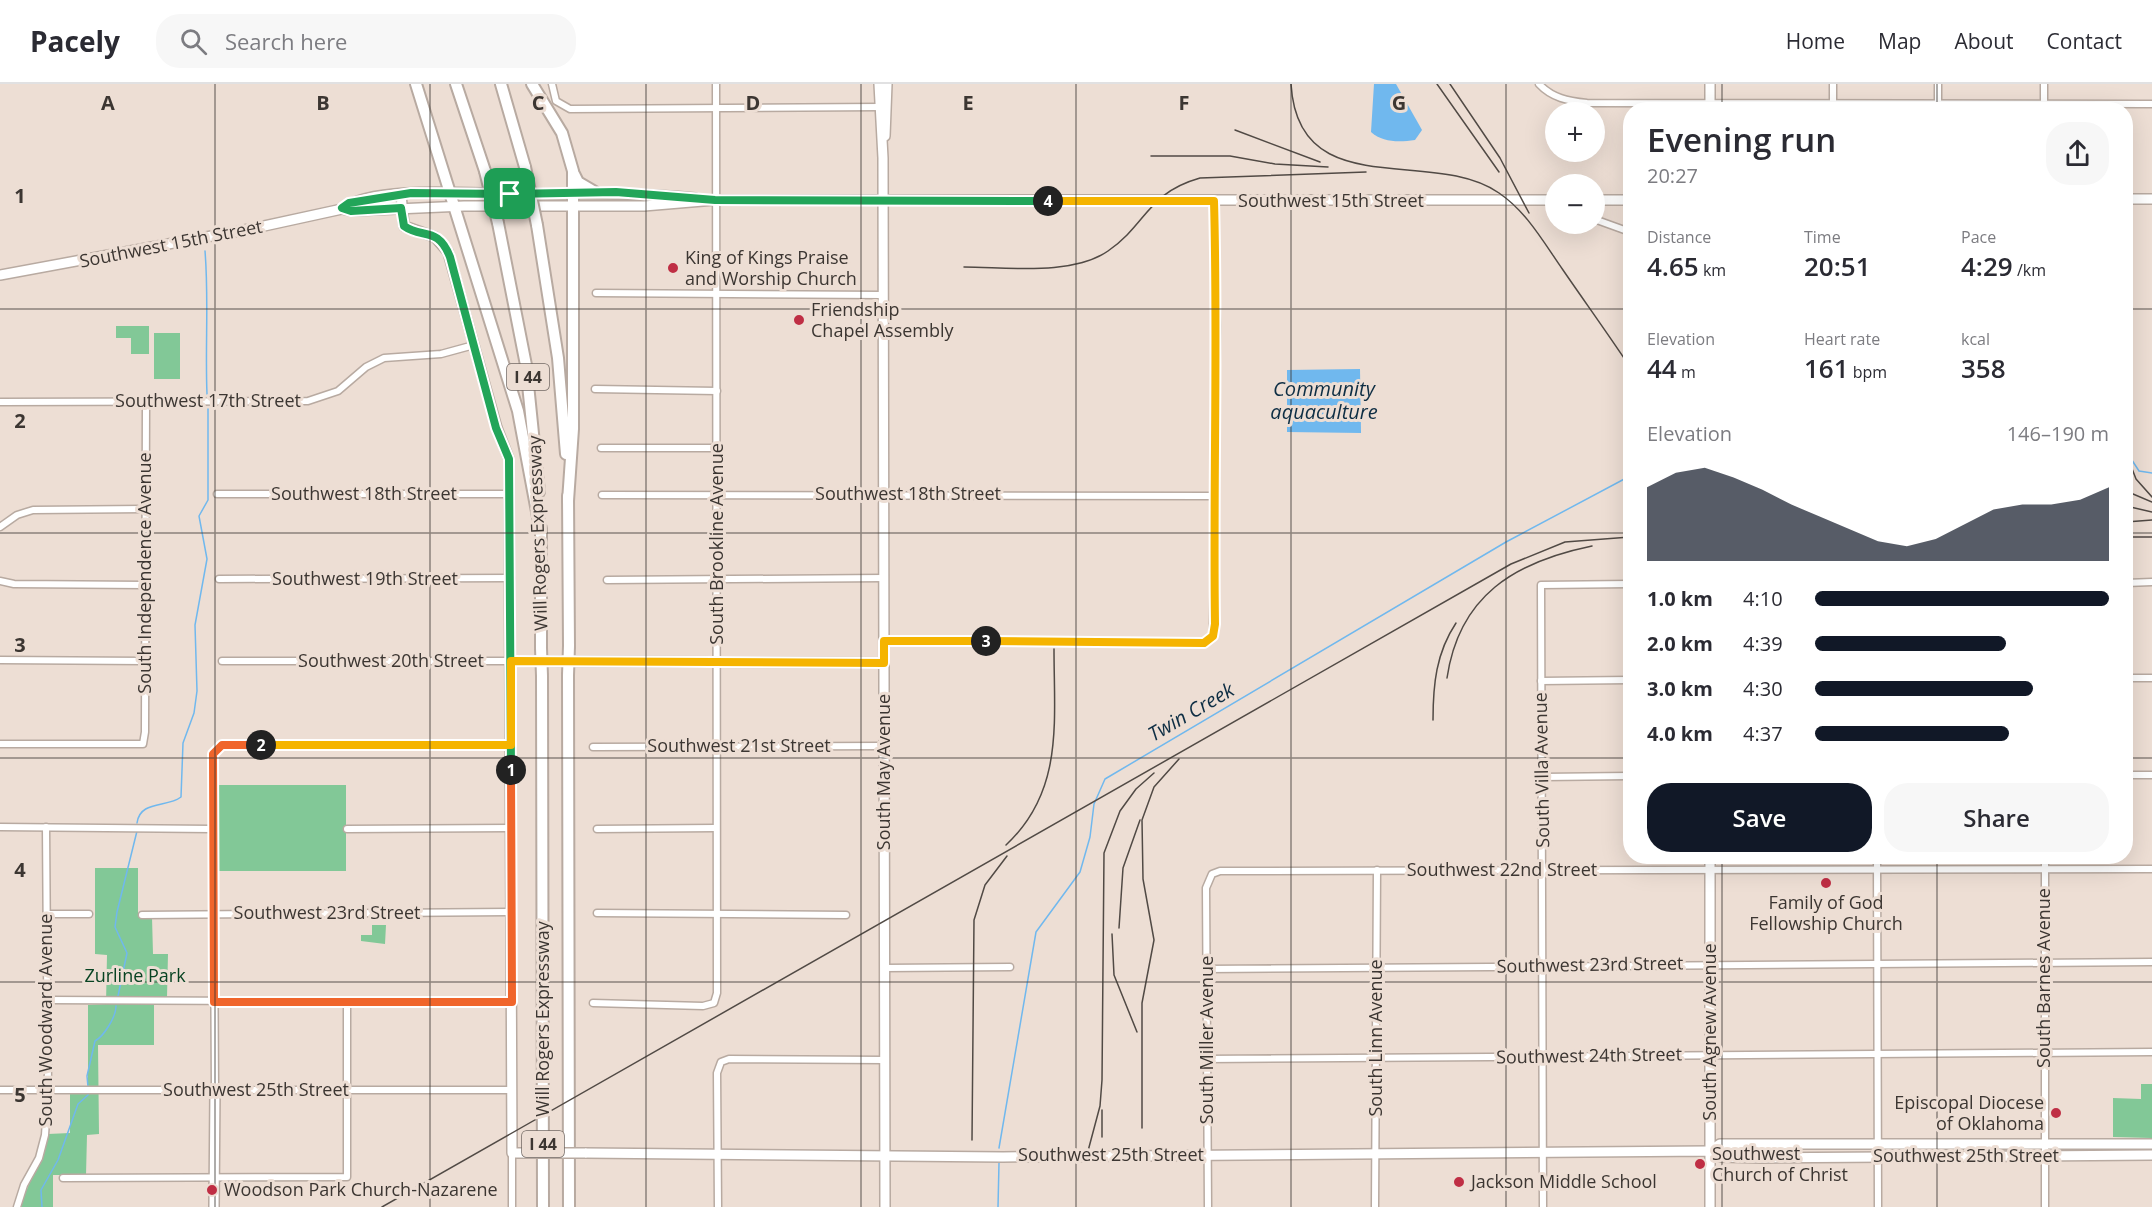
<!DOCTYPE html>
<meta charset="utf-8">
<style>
body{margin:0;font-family:"Open Sans",sans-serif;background:#f7f7f7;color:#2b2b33;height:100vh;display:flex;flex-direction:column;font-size:22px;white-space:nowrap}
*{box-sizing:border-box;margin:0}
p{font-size:20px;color:#7c7c81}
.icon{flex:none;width:33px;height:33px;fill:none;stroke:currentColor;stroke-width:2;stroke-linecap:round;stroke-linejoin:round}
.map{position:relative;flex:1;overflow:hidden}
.panel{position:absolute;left:1623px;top:18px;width:510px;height:762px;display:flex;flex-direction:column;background:#fff;border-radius:24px;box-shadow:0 6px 24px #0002}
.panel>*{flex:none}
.controls{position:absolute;left:1545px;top:18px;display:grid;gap:12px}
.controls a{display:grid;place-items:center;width:60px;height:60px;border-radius:50%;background:#fff;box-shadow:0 6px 24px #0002;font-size:30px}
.pin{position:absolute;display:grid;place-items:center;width:51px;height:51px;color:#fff;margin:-26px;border-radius:12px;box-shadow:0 3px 9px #0006}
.km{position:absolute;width:30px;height:30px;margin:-15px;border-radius:50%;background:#222;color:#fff;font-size:16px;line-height:30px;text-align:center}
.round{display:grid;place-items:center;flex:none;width:63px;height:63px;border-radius:24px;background:#f7f7f7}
.headline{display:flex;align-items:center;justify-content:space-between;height:102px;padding:0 24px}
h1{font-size:33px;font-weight:600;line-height:45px}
.figures{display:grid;grid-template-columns:repeat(3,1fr);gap:9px;height:102px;padding:6px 24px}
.figures div{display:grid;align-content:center}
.figures b{font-size:26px;font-weight:600}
.figures small{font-size:16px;font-weight:400}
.figures p{font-size:16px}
.chart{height:168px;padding:12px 24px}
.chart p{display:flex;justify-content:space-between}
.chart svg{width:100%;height:108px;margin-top:6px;fill:#111827;opacity:.7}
.primary-button{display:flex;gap:12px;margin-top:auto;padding:12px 24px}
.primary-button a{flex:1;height:69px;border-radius:24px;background:#111827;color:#fff;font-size:24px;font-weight:600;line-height:69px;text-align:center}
.primary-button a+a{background:#f7f7f7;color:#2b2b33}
ul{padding:0 24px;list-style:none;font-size:20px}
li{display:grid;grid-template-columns:96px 72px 1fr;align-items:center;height:45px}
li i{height:15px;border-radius:8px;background:#111827}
header{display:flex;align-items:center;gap:36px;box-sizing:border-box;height:84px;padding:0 30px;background:#fff;border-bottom:2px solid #e1e1e2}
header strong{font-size:28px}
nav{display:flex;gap:33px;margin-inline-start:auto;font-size:21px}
.search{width:420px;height:54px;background:#f7f7f7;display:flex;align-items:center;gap:15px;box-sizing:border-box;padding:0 21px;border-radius:24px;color:#7c7c81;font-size:22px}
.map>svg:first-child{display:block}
</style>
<header>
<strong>Pacely</strong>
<div class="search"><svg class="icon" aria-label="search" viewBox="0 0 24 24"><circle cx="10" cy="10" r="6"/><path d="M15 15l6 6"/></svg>Search here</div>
<nav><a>Home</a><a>Map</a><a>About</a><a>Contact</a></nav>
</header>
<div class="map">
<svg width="2152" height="1123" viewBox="0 0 2152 1123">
<rect width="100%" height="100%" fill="#edded4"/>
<g fill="#82c897">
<path d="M 116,242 L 149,242 L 149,270 L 131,270 L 131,254 L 116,254 Z"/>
<rect x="154" y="249" width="26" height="46"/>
<rect x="216" y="701" width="130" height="86"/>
<path d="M 95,784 L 138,784 L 138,833 L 152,833 L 153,870 L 168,870 L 167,913 L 154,914 L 154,961 L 98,961 L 99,1050 L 87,1051 L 86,1091 L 53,1091 L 53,1123 L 19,1123 L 43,1069 L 48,1050 L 70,1049 L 70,1009 L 88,1008 L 88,921 L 106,920 L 107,871 L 95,870 Z"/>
<path d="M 372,841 L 386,841 L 385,860 L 361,857 L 361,851 L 372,851 Z"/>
<path d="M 2141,1000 L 2152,1000 L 2152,1054 L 2113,1053 L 2113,1014 L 2141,1015 Z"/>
</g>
<g fill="#70b8ee">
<path d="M 1374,0 L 1396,0 L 1422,46 L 1415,56 C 1400,58 1383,59 1371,48 Z"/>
<path d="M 1360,285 L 1361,349 L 1287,348 L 1287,286 Z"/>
</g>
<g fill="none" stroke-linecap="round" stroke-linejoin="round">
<g stroke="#70b8ee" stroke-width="1.5">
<path d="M 205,167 C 209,215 205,262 207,310"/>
<path d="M 2126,367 L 2139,387 L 2152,389"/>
<path d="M 137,739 C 140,716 167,724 181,713 L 183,659 L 194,629 L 197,607 L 195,541 L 207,475 L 199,432 L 208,416 L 208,325"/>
<path d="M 118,912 L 127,869 L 115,843 L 117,828 L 137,747"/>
<path d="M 88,1003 L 87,992 L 95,957 C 104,952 116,933 116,922"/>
<path d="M 999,1064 L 1036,848 L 1080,788 L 1090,753 L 1094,720 L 1105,695 L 1506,458 L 1630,392"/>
<path d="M 42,1123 L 41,1106 L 58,1076 L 78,1020 L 88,1011 L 88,1008"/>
<path d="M 998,1123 L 999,1079"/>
</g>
<g stroke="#b8aaa1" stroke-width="9">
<g id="street">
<path d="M 552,0 L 556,17 L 570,25 L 881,23"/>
<path d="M 1539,0 C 1552,14 1568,17 1587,19 L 2152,20"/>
<path d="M 1833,26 L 1833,0"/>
<path d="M 1938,26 L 1938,0"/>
<path d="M 2044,26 L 2044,0"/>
<path d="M 1594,135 L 1630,148"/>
<path d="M 596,209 L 883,211"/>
<path d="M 595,305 L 717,307"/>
<path d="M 0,318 L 308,317 L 338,307 L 366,283 L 384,274 L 441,270 L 474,261"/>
<path d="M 601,364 L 716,364"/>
<path d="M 217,410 L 510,410"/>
<path d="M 602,411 L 1213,412"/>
<path d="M 0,443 L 17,431 L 33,426 L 145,425"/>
<path d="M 219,495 L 511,494"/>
<path d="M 607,496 L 884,494"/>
<path d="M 0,497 L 14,500 L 145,501"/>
<path d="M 2126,499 L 2152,498"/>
<path d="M 884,557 L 1204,559 L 1213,552 L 1217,242 L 1214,117"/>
<path d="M 0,576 L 145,577"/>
<path d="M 222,577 L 511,577"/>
<path d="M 2126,594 L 2152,594"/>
<path d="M 1541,597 L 1630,596"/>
<path d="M 0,660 L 143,660 L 145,648 L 146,318"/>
<path d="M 593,663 L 884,662"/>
<path d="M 2126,691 L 2152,691"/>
<path d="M 1543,693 L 1630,692"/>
<path d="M 0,743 L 212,745"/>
<path d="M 347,745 L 512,744"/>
<path d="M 597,745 L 715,744"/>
<path d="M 1877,772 L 1878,1123"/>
<path d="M 2045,772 L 2045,1123"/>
<path d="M 597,829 L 846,831"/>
<path d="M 47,830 L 89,830"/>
<path d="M 142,831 L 512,828"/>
<path d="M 885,884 L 1010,883"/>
<path d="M 1207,885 L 2152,878"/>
<path d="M 48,916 L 512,918"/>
<path d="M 593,919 L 703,922 L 714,919 L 717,909 L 716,0"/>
<path d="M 1206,975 L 2152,968"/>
<path d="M 0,1006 L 512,1006"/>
<path d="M 215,1006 L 213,670 L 222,661 L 511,661"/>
<path d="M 512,1069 L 512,1123"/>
<path d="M 63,1094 L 347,1093 L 347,919"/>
<path d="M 17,1123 L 24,1101 L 39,1074 L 45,1051 L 48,1006 L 46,743"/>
<path d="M 718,1123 L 717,989 L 721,978 L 729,975 L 885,976"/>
<path d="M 1208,1123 L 1206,804 L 1212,790 L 1220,787 L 2152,785"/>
<path d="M 1375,1123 L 1377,786"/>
<path d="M 1543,1123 L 1541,501 L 1630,500"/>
</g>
</g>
<g stroke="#b8aaa1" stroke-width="12">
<g id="secondary">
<path d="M 879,0 L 883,74 L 885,1123"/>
<path d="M 1710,26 L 1710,0"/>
<path d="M 885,52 L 887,0"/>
<path d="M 401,110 L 404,142 L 435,153 L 448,168 L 497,344 L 509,375 L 512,1069 L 525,1069"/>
<path d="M 2126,115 L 2152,115"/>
<path d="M 1594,116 L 1630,116"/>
<path d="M 342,125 L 351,127 L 464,122 L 644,122 L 715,116 L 1556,116"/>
<path d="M 0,191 L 255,144 L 342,125 C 373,100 476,110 517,110 C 577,110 635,108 695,114"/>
<path d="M 511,577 L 884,579"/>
<path d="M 1710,772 L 1710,1123"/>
<path d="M 1710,1067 L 1720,1060 L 2152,1060"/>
<path d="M 585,1069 L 1003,1073 L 1710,1067 L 1720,1073 L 1761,1074 L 2152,1071"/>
<path d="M 214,1123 L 215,1006"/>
</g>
</g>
<g stroke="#b8aaa1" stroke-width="14">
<g id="highway">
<path d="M 416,0 L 518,327 L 541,449"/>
<path d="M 456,0 L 485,87"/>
<path d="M 501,0 L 525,83"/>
<path d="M 532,0 L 562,49 L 573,87 L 573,345 L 568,417"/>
<path d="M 574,90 L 578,98 L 595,108"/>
<path d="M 498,139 L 526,281 L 539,408"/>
<path d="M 537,141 L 558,274 L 566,370"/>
<path d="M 568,412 L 569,562"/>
<path d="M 541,444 L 541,564"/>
<path d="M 568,591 L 569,1123"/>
<path d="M 542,592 L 543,1123"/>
</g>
</g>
<use href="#street" stroke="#fff" stroke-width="6"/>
<use href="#secondary" stroke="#fff" stroke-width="9"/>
<use href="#highway" stroke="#fff" stroke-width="10"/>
<g stroke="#514a45" stroke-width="1.5">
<path d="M 1291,0 C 1298,121 1432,62 1499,109 C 1527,128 1544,159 1563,186 C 1585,218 1608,250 1630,283"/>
<path d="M 1437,0 L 1499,88"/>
<path d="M 1450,0 L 1500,74 L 1529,129"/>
<path d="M 1235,46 L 1320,78"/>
<path d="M 1151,72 L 1230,72 L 1275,80 L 1328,83"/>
<path d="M 964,183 C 1007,183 1072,192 1108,167 C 1147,140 1147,109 1200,94 L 1366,88"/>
<path d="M 2126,369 L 2136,395 L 2152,413"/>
<path d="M 2126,407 L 2152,418"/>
<path d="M 2126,422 L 2152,428"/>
<path d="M 2126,438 L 2152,436"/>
<path d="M 2126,453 L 2152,453"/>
<path d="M 1447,594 C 1459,512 1514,478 1592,462"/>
<path d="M 1433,636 C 1433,601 1436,569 1456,539"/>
<path d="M 1006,761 C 1064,707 1054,638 1054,565"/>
<path d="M 1119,844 L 1123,784 L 1140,736"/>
<path d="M 1112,850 L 1114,891 L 1137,948"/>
<path d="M 1102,1026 L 1102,1053"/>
<path d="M 1142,1044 L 1142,919 L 1154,856 L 1143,795 L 1142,736 L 1154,703 L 1179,675"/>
<path d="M 972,1056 L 974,836 L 985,801 L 1007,772"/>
<path d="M 1088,1067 L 1100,1022 L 1102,996 L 1104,769 L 1120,727 L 1136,705 L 1154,689"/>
<path d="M 382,1123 L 1511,480 L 1565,458 L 1630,453"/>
</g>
<g stroke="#b8aaa1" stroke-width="12" stroke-linecap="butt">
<path id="secondary-bridge" d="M 525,1069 L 585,1069"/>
</g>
<g stroke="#b8aaa1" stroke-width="14" stroke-linecap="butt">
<g id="highway-bridge">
<path d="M 525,83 L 537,141"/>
<path d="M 485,87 L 498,139"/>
<path d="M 541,564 L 542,592"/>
<path d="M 568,591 L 569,562"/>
</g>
</g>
<use href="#secondary-bridge" stroke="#fff" stroke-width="9"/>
<use href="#highway-bridge" stroke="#fff" stroke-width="10"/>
</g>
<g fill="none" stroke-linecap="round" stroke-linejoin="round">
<g stroke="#fff" stroke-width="12">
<path id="split-1" d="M 510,110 L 411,109 L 349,119 L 342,124 L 351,127 L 401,124 L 404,142 C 422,155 438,142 450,173 L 496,344 L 509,375 L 511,686"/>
</g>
<g stroke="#fff" stroke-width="12">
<path id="split-2" d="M 261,661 L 222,661 L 213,670 L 214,918 L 512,918 L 511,686"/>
</g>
<g stroke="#fff" stroke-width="12">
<path id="split-3" d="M 261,661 L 511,661 L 511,577 L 884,579 L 884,557 L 986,557"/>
</g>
<g stroke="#fff" stroke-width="12">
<path id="split-4" d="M 986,557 L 1204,559 L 1213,552 L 1215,540 C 1213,399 1218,258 1214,117 L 1048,117"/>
</g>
<g stroke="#fff" stroke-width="12">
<path id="split-5" d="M 510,110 L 616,108 L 715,116 L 1048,117"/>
</g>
<use href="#split-1" stroke="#22a559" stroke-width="8"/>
<use href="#split-2" stroke="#f0652b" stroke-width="8"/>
<use href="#split-3" stroke="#f5b400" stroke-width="8"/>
<use href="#split-4" stroke="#f5b400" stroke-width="8"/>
<use href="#split-5" stroke="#22a559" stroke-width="8"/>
</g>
<path fill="none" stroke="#3c3632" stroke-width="1.5" stroke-opacity="0.55" d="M 215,0 L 215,1123M 430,0 L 430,1123M 646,0 L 646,1123M 861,0 L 861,1123M 1076,0 L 1076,1123M 1291,0 L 1291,1123M 1506,0 L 1506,1123M 1722,0 L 1722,26M 1937,0 L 1937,26M 0,225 L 1630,225M 2126,225 L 2152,225M 0,449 L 1630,449M 2126,449 L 2152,449M 0,674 L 1630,674M 2126,674 L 2152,674M 1722,772 L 1722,1123M 1937,772 L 1937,1123M 0,898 L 2152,898"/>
<g fill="#bf2e44" stroke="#edded4" stroke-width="2">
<circle cx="673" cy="184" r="6"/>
<circle cx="799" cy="236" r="6"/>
<circle cx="1826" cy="799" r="6"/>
<circle cx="2056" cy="1029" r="6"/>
<circle cx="1700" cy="1080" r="6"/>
<circle cx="1459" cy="1098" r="6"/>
<circle cx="212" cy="1106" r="6"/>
</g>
<g text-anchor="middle" stroke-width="6" stroke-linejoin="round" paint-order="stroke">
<g fill="#edded4" stroke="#716863" stroke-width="1.5">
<rect x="507" y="280" width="42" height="26" rx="4.5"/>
<rect x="522" y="1047" width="42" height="26" rx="4.5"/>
</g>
<g font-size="16" font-weight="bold" fill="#3c3632">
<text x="528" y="299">I 44</text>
<text x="543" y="1066">I 44</text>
</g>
<g font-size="18" fill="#3c3632" stroke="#edded4">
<text x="1331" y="123">Southwest 15th Street</text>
<text transform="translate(171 160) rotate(-11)" y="6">Southwest 15th Street</text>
<text x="208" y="323">Southwest 17th Street</text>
<text x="364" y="416">Southwest 18th Street</text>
<text x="908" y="416">Southwest 18th Street</text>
<text transform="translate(538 449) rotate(-92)" y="6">Will Rogers Expressway</text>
<text transform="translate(717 460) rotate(-90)" y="6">South Brookline Avenue</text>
<text transform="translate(145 489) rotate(-90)" y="6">South Independence Avenue</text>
<text x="365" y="501">Southwest 19th Street</text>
<text x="391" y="583">Southwest 20th Street</text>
<text x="739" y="668">Southwest 21st Street</text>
<text transform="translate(1542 686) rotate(-91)" y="6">South Villa Avenue</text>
<text transform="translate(884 688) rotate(-90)" y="6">South May Avenue</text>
<text x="1502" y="792">Southwest 22nd Street</text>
<text x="327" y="835">Southwest 23rd Street</text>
<text transform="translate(1590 881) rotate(-1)" y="6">Southwest 23rd Street</text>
<text transform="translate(2044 894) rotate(-90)" y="6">South Barnes Avenue</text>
<text transform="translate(543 935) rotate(-90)" y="6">Will Rogers Expressway</text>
<text transform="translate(46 936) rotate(-90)" y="6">South Woodward Avenue</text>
<text transform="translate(1710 948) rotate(-90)" y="6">South Agnew Avenue</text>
<text transform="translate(1376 954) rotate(-90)" y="6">South Linn Avenue</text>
<text transform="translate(1207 956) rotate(-90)" y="6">South Miller Avenue</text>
<text transform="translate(1589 972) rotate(-1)" y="6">Southwest 24th Street</text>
<text x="256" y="1012">Southwest 25th Street</text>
<text x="1111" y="1077">Southwest 25th Street</text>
<text x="1966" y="1078">Southwest 25th Street</text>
</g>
<g font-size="18" fill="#3c3632" stroke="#edded4" text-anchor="start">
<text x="685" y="180">King of Kings Praise<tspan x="685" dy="21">and Worship Church</tspan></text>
<text x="811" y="232">Friendship<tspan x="811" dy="21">Chapel Assembly</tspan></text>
<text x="1826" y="825" text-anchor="middle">Family of God<tspan x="1826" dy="21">Fellowship Church</tspan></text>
<text x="2044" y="1025" text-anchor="end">Episcopal Diocese<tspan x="2044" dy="21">of Oklahoma</tspan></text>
<text x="1712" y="1076">Southwest<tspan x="1712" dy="21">Church of Christ</tspan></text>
<text x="1471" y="1104">Jackson Middle School</text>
<text x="224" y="1112">Woodson Park Church-Nazarene</text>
</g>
<g font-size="18" fill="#074322" stroke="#edded4">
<text x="135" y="898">Zurline Park</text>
</g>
<g font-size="20" font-style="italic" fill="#0e2e44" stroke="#edded4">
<text x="1324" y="312">Community<tspan x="1324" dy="23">aquaculture</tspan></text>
<text transform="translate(1191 628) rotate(-30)" y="7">Twin Creek</text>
</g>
</g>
<g font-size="20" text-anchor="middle" font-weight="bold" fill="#3c3632" stroke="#edded4" stroke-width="6" stroke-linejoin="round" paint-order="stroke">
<text x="108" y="26">A</text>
<text x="323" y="26">B</text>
<text x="538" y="26">C</text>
<text x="753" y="26">D</text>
<text x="968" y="26">E</text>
<text x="1184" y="26">F</text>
<text x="1399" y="26">G</text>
<text x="20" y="119">1</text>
<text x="20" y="344">2</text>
<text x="20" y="568">3</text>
<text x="20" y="793">4</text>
<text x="20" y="1018">5</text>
</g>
</svg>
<div class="controls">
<a>+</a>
<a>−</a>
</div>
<div class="pin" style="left:510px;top:110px;background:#1e9e55"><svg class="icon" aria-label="arrive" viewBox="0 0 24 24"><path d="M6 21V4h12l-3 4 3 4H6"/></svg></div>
<b class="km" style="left:511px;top:686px">1</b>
<b class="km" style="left:261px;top:661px">2</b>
<b class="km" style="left:986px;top:557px">3</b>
<b class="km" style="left:1048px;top:117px">4</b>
<section class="panel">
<div class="headline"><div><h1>Evening run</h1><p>20:27</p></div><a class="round"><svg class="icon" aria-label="share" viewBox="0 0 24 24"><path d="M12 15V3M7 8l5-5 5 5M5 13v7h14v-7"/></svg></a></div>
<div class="figures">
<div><p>Distance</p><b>4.65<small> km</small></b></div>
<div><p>Time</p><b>20:51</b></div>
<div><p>Pace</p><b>4:29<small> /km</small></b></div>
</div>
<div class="figures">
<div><p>Elevation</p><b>44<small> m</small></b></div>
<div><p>Heart rate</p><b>161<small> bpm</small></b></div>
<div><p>kcal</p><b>358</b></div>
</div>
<div class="chart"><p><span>Elevation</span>146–190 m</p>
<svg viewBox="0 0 160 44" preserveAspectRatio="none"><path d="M0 44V14L10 8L20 6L30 10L40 15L50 21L60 26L70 31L80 36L90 38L100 35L110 29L120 23L130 21L140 21L150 19L160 14V44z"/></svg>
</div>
<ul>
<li><b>1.0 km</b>4:10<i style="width:100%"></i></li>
<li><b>2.0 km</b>4:39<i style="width:65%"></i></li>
<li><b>3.0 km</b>4:30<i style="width:74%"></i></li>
<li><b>4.0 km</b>4:37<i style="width:66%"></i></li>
</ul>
<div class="primary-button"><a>Save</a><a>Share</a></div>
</section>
</div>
